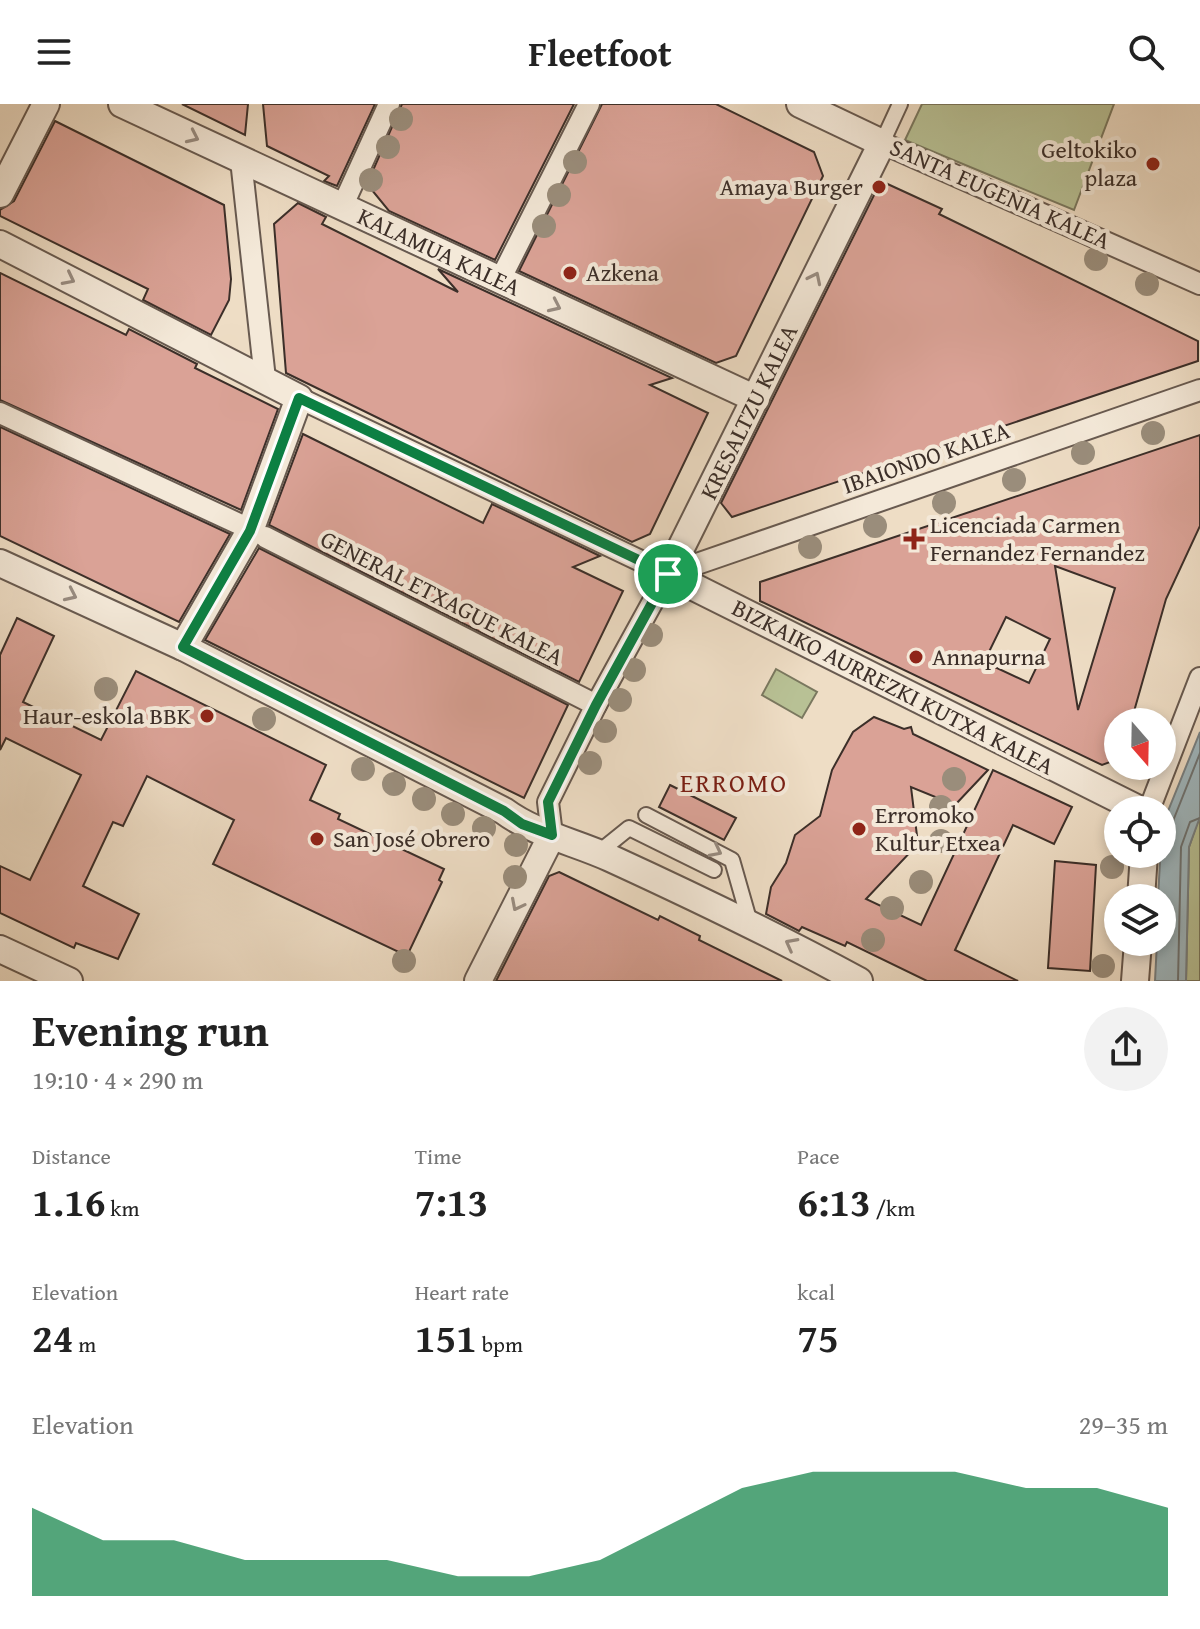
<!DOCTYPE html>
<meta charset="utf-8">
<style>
body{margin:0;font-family:"Gentium Book Plus",serif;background:#f2f2f2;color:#222;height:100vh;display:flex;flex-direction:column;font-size:30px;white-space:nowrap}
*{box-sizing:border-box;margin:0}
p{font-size:26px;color:#767676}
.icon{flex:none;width:44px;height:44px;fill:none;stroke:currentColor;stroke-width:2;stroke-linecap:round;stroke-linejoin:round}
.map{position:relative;height:877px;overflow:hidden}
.panel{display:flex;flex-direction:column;background:#fff;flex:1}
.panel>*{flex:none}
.needle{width:52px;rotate:160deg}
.fabs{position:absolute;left:1104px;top:604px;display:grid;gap:16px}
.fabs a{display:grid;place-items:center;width:72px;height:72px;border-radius:50%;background:#fff;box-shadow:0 4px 12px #0003;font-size:40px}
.pin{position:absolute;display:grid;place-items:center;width:68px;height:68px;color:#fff;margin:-34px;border:4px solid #fff;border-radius:50%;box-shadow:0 2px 8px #0007}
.round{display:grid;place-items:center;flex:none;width:84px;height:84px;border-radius:42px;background:#f2f2f2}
.headline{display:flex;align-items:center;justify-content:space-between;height:136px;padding:0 32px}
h1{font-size:44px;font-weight:600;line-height:60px}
.metrics{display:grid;grid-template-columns:repeat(3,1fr);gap:12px;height:136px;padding:8px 32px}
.metrics div{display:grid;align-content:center}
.metrics b{font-size:40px;font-weight:600}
.metrics small{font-size:22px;font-weight:400}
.metrics p{font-size:22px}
.chart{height:224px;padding:16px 32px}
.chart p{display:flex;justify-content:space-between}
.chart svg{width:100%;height:144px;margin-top:8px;fill:#0b8043;opacity:.7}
header{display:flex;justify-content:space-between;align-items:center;height:104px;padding:0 32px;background:#fff;font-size:36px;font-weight:600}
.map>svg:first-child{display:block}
</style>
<header><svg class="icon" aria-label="menu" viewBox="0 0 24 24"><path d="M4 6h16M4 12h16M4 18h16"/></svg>Fleetfoot<svg class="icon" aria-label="search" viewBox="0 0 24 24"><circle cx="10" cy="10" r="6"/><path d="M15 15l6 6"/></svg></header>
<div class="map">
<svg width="1200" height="877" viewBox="0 0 1200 877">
<rect width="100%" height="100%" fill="#eeddc5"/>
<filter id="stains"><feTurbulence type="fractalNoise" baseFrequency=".0025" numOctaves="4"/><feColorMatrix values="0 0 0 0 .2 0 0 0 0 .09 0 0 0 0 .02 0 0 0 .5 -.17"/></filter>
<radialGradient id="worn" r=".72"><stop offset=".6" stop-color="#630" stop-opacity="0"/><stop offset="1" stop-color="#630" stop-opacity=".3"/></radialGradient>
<g fill="#b8c195" stroke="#7a785f" stroke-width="2">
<path d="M 922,0 L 1114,0 L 1074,106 L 905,36 Z"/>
<path d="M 776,565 L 817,588 L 802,614 L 762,591 Z"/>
<path d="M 1200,711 L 1200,877 L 1186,877 L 1189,743 Z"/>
</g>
<path fill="#9fb8c0" stroke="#778184" stroke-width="2" d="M 1200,628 L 1200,713 L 1189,743 L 1186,877 L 1155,877 L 1157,838 L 1162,838 L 1162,794 L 1158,794 L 1162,722 Z"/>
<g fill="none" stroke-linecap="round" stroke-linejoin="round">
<g stroke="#6e7474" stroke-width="2">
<path d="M 1162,722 L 1173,717 L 1200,649"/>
<path d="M 1178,877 L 1181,743 L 1190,718 L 1200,714"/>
</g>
</g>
<g fill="#daa296" stroke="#3c2f29" stroke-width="2" fill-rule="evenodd">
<path d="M 182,0 L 248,0 L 245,31 Z"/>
<path d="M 263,0 L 375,0 L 337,82 L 324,77 L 329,72 L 267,42 Z"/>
<path d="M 402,0 L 574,0 L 495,156 L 389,107 L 367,80 Z"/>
<path d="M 602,0 L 716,0 L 814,48 L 823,72 L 736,252 L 716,259 L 519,167 Z"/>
<path d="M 55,17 L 224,101 L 231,175 L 229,196 L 211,231 L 143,196 L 148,185 L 0,112 L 0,106 L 14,97 Z"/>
<path d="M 881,77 L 942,105 L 939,110 L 1198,237 L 1198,257 L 732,413 L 721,399 Z"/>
<path d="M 298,99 L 326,113 L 322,120 L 458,188 L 438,165 L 672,274 L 650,281 L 708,309 L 650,430 L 632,438 L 286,269 L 274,120 Z"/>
<path d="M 0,169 L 126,231 L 129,225 L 197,260 L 195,264 L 278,305 L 241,406 L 0,296 Z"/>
<path d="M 0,323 L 230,430 L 179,518 L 0,432 Z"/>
<path d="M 303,330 L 483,419 L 492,400 L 600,452 L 573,463 L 623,487 L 579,578 L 269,421 Z"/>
<path d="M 1200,331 L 1200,422 L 1166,495 L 1131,618 L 1118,618 L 1118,655 L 1102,661 L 760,497 L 760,478 ZM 1055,462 L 1115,484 L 1078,606 L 1068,543 ZM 1006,513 L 1050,535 L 1029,579 L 984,558 Z"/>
<path d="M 259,444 L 568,601 L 524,694 L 205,536 Z"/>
<path d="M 17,514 L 54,532 L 23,598 L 101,636 L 136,567 L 326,661 L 310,696 L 340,710 L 338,715 L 444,765 L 439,776 L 442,778 L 407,852 L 213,760 L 234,716 L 147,672 L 123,722 L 113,718 L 83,782 L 139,810 L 118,855 L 76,839 L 74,844 L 0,809 L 0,762 L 30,776 L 81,671 L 6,634 L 0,646 L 0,551 Z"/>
<path d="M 874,613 L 904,625 L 911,623 L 913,630 L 988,666 L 955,701 L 911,683 L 918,740 L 866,795 L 921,821 L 993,666 L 1072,703 L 1054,740 L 1013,721 L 955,846 L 1018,877 L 927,877 L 847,838 L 845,842 L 802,823 L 799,827 L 766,810 L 771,783 L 786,759 L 795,731 L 820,712 L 832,666 L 853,628 Z"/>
<path d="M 670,681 L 736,714 L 724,736 L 659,703 Z"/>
<path d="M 1055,757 L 1096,761 L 1090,867 L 1048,864 Z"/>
<path d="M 559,768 L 658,816 L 660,812 L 700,832 L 699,836 L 782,877 L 496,877 L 549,772 Z"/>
</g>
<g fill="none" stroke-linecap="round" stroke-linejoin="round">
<g stroke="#685a50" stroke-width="18">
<g id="service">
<path d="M 882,39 L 900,0"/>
<path d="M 646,711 L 732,756 L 750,819"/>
<path d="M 598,749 L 629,724 L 714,766"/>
</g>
</g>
<g stroke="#685a50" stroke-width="24">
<g id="pedestrian">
<path d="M 882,39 L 1200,180"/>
<path d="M 241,56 L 265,275"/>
<path d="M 342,103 L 389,0"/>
<path d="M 500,176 L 589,0"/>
<path d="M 299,294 L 668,470"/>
<path d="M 0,309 L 239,420"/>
<path d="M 265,433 L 596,601"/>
<path d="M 668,470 L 1200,286"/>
<path d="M 1149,706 L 1200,574"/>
<path d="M 552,731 L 548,698 L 596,601 L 668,470"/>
</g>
</g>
<g stroke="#685a50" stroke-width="30">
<g id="minor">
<path d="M 122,0 L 756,295"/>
<path d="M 800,0 L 882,39 L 668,470 L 1140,706"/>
<path d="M 0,90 L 46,0"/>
<path d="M 0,140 L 299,294 L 250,427 L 183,543"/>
<path d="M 0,459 L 183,543 L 504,707 C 535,730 575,738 610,754 C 695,793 778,833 859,877"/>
<path d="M 1141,794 L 1144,750"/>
<path d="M 0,845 L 69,877"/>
<path d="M 478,877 L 552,731"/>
<path d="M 1135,877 L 1138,838"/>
</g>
</g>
<use href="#service" stroke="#f4e9d9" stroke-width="14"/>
<use href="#pedestrian" stroke="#f4e9d9" stroke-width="20"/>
<use href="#minor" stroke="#f4e9d9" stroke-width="26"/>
</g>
<g fill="#9a8d7b">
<circle cx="401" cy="15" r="12"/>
<circle cx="388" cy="43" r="12"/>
<circle cx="575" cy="58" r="12"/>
<circle cx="371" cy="76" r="12"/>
<circle cx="559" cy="91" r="12"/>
<circle cx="544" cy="122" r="12"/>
<circle cx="1096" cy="155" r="12"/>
<circle cx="1147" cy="180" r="12"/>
<circle cx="1153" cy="329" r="12"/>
<circle cx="1083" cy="349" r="12"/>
<circle cx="1014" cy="376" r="12"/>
<circle cx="944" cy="399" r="12"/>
<circle cx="875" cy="422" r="12"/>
<circle cx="810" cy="443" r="12"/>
<circle cx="651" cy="531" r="12"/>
<circle cx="634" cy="566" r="12"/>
<circle cx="106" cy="585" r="12"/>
<circle cx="620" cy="596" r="12"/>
<circle cx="264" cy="615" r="12"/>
<circle cx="605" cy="627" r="12"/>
<circle cx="590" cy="659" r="12"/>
<circle cx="363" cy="665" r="12"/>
<circle cx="954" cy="675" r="12"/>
<circle cx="394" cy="680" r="12"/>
<circle cx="424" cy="695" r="12"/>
<circle cx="941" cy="703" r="12"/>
<circle cx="453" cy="710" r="12"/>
<circle cx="484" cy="724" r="12"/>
<circle cx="941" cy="737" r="12"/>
<circle cx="516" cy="741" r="12"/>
<circle cx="1112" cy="763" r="12"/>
<circle cx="515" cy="773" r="12"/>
<circle cx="921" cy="778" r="12"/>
<circle cx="892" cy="804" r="12"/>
<circle cx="873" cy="836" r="12"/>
<circle cx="404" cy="857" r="12"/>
<circle cx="1103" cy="862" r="12"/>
</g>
<defs><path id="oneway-chevron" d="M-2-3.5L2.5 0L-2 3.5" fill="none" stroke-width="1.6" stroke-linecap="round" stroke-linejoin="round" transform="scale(2)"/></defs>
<g stroke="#988c81">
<use href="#oneway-chevron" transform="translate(193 33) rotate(25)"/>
<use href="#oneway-chevron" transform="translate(815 174) rotate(-64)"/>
<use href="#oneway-chevron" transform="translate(69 175) rotate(27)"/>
<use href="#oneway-chevron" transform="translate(555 202) rotate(25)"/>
<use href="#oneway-chevron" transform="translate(71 491) rotate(25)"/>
<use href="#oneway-chevron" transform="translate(716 747) rotate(27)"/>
<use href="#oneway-chevron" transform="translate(517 801) rotate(117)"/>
<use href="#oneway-chevron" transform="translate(791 840) rotate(-152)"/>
</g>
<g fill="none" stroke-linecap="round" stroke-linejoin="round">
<g stroke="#fff" stroke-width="16">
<path id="route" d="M 299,294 L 668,470 L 596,601 L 548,698 L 552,731 L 522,720 L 504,707 L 183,543 L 250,427 Z"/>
</g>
<use href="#route" stroke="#0b8043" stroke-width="10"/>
</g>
<g fill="#8f2418" stroke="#f4e9d9" stroke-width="3">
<circle cx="1153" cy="60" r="8"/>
<circle cx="879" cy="83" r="8"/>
<circle cx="570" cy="169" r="8"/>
<path d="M910 423h8v8h8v8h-8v8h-8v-8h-8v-8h8z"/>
<circle cx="916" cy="553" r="8"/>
<circle cx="207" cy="612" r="8"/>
<circle cx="859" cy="725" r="8"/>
<circle cx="317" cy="735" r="8"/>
</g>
<g text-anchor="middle" stroke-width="8" stroke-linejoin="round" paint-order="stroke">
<g font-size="24" fill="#3c2f29" stroke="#f4e9d9" text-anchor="start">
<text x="1137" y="54" text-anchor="end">Geltokiko<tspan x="1137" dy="28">plaza</tspan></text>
<text x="863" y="91" text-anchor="end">Amaya Burger</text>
<text x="586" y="177">Azkena</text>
<text x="930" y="429">Licenciada Carmen<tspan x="930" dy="28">Fernandez Fernandez</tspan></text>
<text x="932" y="561">Annapurna</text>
<text x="191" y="620" text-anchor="end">Haur-eskola BBK</text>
<text x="875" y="719">Erromoko<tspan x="875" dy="28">Kultur Etxea</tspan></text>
<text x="333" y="743">San José Obrero</text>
</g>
<g font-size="24" fill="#3c2f29" stroke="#f4e9d9">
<text transform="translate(1000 90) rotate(24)" y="8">SANTA EUGENIA KALEA</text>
<text transform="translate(439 148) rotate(25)" y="8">KALAMUA KALEA</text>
<text transform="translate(749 308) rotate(-64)" y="8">KRESALTZU KALEA</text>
<text transform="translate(926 354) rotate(-19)" y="8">IBAIONDO KALEA</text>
<text transform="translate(442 494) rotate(27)" y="8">GENERAL ETXAGUE KALEA</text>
<text transform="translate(893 583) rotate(27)" y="8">BIZKAIKO AURREZKI KUTXA KALEA</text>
</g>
<g font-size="26" letter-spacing="2" fill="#7a1f14" stroke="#f4e9d9">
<text x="734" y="688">ERROMO</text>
</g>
</g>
<rect width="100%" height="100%" filter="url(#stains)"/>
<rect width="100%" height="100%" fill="url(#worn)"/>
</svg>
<div class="fabs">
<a><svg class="needle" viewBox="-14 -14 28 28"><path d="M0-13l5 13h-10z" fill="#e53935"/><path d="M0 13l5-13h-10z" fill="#767676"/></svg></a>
<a><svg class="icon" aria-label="locate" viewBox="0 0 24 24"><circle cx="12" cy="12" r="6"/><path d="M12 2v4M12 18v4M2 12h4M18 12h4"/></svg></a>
<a><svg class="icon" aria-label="layers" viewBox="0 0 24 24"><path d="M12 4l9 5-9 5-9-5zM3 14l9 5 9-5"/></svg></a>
</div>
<div class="pin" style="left:668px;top:470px;background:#1e9e55"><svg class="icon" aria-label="arrive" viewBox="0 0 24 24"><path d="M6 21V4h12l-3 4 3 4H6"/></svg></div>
</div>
<section class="panel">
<div class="headline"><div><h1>Evening run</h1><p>19:10 · 4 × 290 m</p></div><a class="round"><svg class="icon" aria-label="share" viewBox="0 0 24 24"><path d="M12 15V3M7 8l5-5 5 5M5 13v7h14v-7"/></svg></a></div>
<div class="metrics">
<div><p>Distance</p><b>1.16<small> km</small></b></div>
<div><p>Time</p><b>7:13</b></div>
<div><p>Pace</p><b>6:13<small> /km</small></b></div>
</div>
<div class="metrics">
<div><p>Elevation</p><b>24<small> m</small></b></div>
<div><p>Heart rate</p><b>151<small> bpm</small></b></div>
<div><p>kcal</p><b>75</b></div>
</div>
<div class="chart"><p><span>Elevation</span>29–35 m</p>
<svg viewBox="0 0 160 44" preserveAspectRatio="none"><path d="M0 44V17L10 27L20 27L30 33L40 33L50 33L60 38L70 38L80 33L90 22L100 11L110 6L120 6L130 6L140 11L150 11L160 17V44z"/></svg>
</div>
</section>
